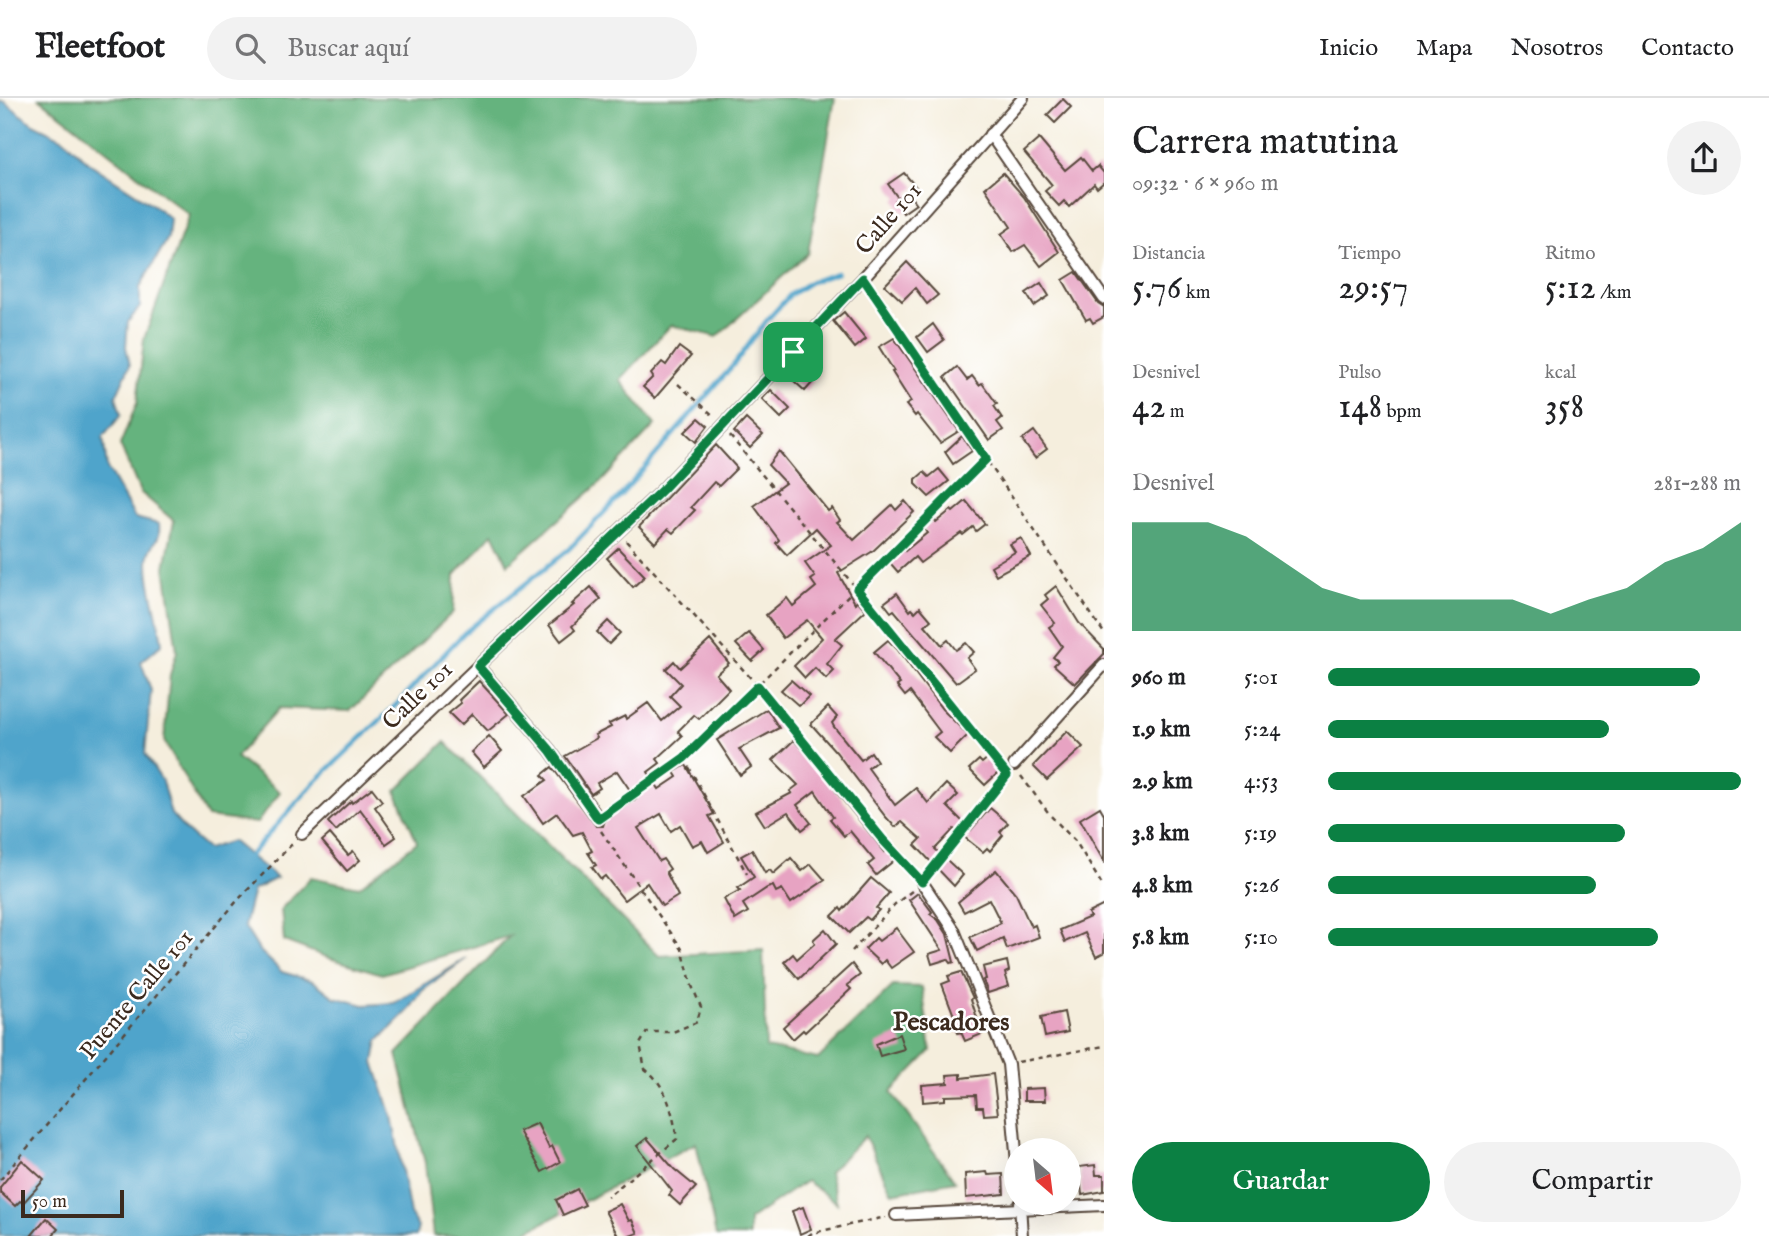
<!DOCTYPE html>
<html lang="es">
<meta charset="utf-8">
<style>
body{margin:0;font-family:"IM FELL English",serif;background:#f2f2f2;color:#202124;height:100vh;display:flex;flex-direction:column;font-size:26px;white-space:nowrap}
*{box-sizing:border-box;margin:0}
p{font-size:23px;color:#757577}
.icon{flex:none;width:38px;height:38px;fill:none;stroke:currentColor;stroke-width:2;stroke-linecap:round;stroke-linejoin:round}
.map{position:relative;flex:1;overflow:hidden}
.drawer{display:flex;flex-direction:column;background:#fff;width:665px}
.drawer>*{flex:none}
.needle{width:46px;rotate:152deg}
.tools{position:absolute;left:1004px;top:1040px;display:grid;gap:14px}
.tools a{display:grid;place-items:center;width:77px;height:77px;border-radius:50%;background:#fff;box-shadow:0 7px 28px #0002;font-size:35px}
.scale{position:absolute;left:21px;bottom:18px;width:103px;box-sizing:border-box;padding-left:7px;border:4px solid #3b2a1e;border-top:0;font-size:19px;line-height:24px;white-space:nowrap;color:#3b2a1e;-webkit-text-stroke:5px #fff;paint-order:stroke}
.pin{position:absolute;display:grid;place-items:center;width:60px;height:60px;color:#fff;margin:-30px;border-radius:14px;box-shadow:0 4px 10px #0006}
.round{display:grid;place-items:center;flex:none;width:74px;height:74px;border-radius:37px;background:#f2f2f2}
.headline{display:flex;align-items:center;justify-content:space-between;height:119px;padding:0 28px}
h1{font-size:38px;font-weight:600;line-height:52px}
.figures{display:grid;grid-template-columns:repeat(3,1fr);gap:10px;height:119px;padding:7px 28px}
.figures div{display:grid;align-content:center}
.figures b{font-size:35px;font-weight:600}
.figures small{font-size:19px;font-weight:400}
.figures p{font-size:19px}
.chart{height:196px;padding:14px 28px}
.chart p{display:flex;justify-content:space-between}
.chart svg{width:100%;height:126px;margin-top:7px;fill:#0b8043;opacity:.7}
.action{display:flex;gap:14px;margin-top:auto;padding:14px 28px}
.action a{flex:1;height:80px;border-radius:42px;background:#0b8043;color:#fff;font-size:28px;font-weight:600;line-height:80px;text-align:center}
.action a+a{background:#f2f2f2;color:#202124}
ul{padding:0 28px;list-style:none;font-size:23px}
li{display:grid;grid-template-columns:112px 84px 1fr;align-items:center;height:52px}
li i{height:18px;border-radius:9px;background:#0b8043}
header{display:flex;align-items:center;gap:42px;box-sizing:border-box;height:98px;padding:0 35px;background:#fff;border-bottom:2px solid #e0e0e0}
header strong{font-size:33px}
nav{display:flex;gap:38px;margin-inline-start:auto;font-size:24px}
.search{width:490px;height:63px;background:#f2f2f2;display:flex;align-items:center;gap:18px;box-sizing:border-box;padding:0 24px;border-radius:38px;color:#757577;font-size:26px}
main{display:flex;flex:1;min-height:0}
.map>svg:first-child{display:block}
</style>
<header>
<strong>Fleetfoot</strong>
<div class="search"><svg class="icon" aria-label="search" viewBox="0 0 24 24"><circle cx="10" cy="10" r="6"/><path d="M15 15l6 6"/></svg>Buscar aquí</div>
<nav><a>Inicio</a><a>Mapa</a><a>Nosotros</a><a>Contacto</a></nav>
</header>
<main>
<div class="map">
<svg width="1104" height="1138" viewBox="0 0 1104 1138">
<rect width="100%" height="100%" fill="#fff"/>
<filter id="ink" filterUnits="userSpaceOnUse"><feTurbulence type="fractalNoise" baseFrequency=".0143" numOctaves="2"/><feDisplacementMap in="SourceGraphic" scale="14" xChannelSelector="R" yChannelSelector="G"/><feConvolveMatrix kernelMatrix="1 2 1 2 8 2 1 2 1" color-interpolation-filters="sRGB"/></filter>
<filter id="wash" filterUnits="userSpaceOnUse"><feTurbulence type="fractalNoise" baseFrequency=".00686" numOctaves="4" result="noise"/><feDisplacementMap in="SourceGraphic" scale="28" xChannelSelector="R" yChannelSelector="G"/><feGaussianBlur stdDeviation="1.57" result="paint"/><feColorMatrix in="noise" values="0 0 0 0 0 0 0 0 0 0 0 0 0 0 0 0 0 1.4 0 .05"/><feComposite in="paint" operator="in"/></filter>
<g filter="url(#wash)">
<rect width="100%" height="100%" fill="#f5eedd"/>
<g fill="#65b37e" stroke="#506e4e" stroke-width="2">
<path d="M 39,0 L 835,0 L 808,155 L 717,239 L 671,227 L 620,282 L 655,327 L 602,383 L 508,466 L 493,435 L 455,477 L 453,514 L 350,613 L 279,610 L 236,659 L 280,694 L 257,725 L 207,719 L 164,643 L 170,577 L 177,553 L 165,469 L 174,423 L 140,394 L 120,347 L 137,305 L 144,241 L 189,117 Z"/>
<path d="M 445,644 L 659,858 L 763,852 L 766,950 L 818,961 L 893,888 L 922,889 L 931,953 L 891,994 L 955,1083 L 892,1095 L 865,1038 L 829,1074 L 837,1105 L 806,1083 L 749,1122 L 749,1138 L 716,1138 L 696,1045 L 518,1138 L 433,1138 L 425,1065 L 397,956 L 510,838 L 382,876 L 329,860 L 284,843 L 281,811 L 311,779 L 359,789 L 417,744 L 396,693 Z"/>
</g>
<path fill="#50a4cb" stroke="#466774" stroke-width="2" d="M 0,3 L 5,4 L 33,26 L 64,41 L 89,65 L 156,109 L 170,121 L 168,140 L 140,189 L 140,209 L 128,224 L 126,249 L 130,267 L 116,298 L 121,317 L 103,339 L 107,370 L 135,420 L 159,426 C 161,446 152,442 149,457 C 144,475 160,524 162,546 L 141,564 L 151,592 L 145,656 L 162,683 L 171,716 L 186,733 L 207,751 L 232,743 L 277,780 L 253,792 L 244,828 L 259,852 L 282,874 L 313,883 L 334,899 L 364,907 L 394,905 L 467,860 L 422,893 L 409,912 L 378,943 L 374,964 L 392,1018 L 410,1116 L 418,1129 L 416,1138 L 0,1138 Z"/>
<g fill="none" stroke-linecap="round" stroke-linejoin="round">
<path stroke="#50a4cb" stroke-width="4.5" d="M 250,757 L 314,685 L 398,605 L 464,535 L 569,451 L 621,397 L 735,265 L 767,222 L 790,197 L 810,184 L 837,175"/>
</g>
<g id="blocks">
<g fill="#e7a3c2">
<path d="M 1063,1 L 1071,9 L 1055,25 L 1047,17 Z"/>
<path d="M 1039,41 L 1065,72 L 1081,59 L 1092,73 L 1098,68 L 1104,75 L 1104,84 L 1097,90 L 1094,86 L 1069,109 L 1064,103 L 1059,108 L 1045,93 L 1052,87 L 1024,54 Z"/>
<path d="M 904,75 L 916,89 L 908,95 L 916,106 L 903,115 L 895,102 L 898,100 L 888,86 Z"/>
<path d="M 1003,75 L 1024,99 L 1059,154 L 1041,168 L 1025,147 L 1013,154 L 1001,136 L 1011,129 L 985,90 Z"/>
<path d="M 907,164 L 938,197 L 927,206 L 915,190 L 902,203 L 885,187 Z"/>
<path d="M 1076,174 L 1098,205 L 1104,209 L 1104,219 L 1093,225 L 1090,220 L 1086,222 L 1063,182 Z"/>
<path d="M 1041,185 L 1049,198 L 1034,208 L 1026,195 Z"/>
<path d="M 844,214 L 866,241 L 855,250 L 833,223 Z"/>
<path d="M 933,226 L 944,242 L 928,254 L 917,239 Z"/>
<path d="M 894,240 L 959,333 L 940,345 L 917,316 L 915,318 L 906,307 L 911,304 L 892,274 L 894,273 L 879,249 Z"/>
<path d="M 679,249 L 691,258 L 655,300 L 643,289 L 653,279 L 651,276 L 662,264 L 666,267 Z"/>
<path d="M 792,266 L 813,284 L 805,293 L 785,275 Z"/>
<path d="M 957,269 L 967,282 L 972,278 L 979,287 L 982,285 L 997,306 L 994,308 L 1002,320 L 997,324 L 1003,332 L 989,342 L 945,279 Z"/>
<path d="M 771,292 L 790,311 L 781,320 L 762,301 Z"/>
<path d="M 699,320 L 708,328 L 696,344 L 685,334 Z"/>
<path d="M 746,321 L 763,337 L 750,350 L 734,334 Z"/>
<path d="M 1034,333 L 1047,351 L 1035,360 L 1022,342 Z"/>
<path d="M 962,338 L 972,353 L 953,366 L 945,354 Z"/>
<path d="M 716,347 L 737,370 L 719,388 L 714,384 L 691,409 L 695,412 L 673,435 L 668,431 L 655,445 L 639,429 Z"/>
<path d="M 779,353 L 828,413 L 832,410 L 840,422 L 837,424 L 854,442 L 892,407 L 896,412 L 905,403 L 914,414 L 873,453 L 838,475 L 855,505 L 857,502 L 866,512 L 835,541 L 842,547 L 827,566 L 834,573 L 826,581 L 815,570 L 805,580 L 794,568 L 822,540 L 807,522 L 783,540 L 766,517 L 787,500 L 793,508 L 816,489 L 811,482 L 815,479 L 805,465 L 831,447 L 816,430 L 787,457 L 776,445 L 779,442 L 754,408 L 785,385 L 768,367 Z"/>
<path d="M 939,371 L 949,383 L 929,399 L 916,386 L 916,381 L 924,374 L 929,379 Z"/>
<path d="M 966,403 L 985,426 L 976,433 L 973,429 L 963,437 L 961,435 L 920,465 L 915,459 L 898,474 L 884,458 L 900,446 L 905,453 L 927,435 L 923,430 L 935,421 L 936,424 L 951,412 L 953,414 Z"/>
<path d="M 1021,440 L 1031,458 L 996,477 L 991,468 L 1015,454 L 1010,446 Z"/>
<path d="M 618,450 L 645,478 L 633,489 L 607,460 Z"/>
<path d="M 1056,488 L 1079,525 L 1104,551 L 1104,556 L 1075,586 L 1054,567 L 1058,563 L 1053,559 L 1062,548 L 1049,529 L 1055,525 L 1041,507 L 1048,501 L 1045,497 Z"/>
<path d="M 591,489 L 601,501 L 572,528 L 575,532 L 561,543 L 549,527 L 574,507 L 572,506 Z"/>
<path d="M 897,495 L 910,513 L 912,511 L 915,514 L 920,509 L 931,522 L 925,527 L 942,547 L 948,542 L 956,552 L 966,545 L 974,554 L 967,560 L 975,571 L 956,585 L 894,512 L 891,514 L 884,505 Z"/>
<path d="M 608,523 L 620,535 L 609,546 L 597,534 Z"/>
<path d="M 749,535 L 764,552 L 752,563 L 736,546 Z"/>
<path d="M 710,542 L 729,565 L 716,576 L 729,591 L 699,621 L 694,617 L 678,633 L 682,638 L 657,661 L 660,665 L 648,674 L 659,691 L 677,679 L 674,674 L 686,667 L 714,716 L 709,718 L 724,744 L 708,754 L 702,743 L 692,748 L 680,727 L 671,733 L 661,716 L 638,730 L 659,763 L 663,761 L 670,771 L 666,774 L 678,798 L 662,808 L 647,785 L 624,802 L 605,778 L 601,781 L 592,769 L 596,767 L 588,755 L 592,753 L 582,734 L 573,737 L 557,715 L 543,725 L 524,698 L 547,682 L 542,677 L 552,669 L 596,728 L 603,728 L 606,719 L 636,701 L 617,673 L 597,685 L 600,690 L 591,696 L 565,658 L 597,640 L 595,637 L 611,629 L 609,626 L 625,618 L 626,621 L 648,605 L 662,623 L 680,608 L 670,598 L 681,586 L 666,571 L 674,563 L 680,570 Z"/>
<path d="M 888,542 L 897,551 L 942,611 L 968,637 L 950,655 L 934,639 L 940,634 L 910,594 L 905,598 L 897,588 L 900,586 L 874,554 Z"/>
<path d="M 791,582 L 809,598 L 799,608 L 781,592 Z"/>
<path d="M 479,583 L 509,616 L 488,633 L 472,616 L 461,627 L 449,615 L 461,605 L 459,602 Z"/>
<path d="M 828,609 L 837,619 L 832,625 L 834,629 L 861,662 L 871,654 L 877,663 L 868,670 L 895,707 L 916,690 L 928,705 L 946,686 L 958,697 L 947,708 L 971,732 L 990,710 L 1008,725 L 1000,734 L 1003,737 L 990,753 L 987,750 L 983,754 L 954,731 L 935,751 L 963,777 L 954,788 L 915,747 L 921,741 L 902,724 L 895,729 L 885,718 L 836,654 L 811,626 Z"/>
<path d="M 767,611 L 779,630 L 739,651 L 751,669 L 740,677 L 717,642 Z"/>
<path d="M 1067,633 L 1083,649 L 1047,682 L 1033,668 Z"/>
<path d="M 489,638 L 502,653 L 484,669 L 471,654 Z"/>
<path d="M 794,642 L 826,677 L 837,695 L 885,754 L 889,750 L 897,760 L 876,777 L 868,767 L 874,762 L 850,733 L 844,738 L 830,721 L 833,719 L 815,693 L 797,707 L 811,725 L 802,732 L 788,714 L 765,728 L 756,714 L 792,695 L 790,693 L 798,687 L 773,662 Z"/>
<path d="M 988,660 L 1000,673 L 985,687 L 969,671 L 979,662 L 982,665 Z"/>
<path d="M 372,690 L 382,703 L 375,709 L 396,739 L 386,746 L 360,711 L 336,733 L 328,724 L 351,703 L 352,705 Z"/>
<path d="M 1100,709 L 1104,716 L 1104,764 L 1080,721 Z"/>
<path d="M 330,736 L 348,757 L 353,753 L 360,762 L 347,773 L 322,743 Z"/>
<path d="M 752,752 L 765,775 L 770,772 L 773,776 L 791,760 L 802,773 L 811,766 L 825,782 L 791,805 L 782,791 L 776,794 L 773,788 L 767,790 L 743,806 L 748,814 L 735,822 L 724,801 L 740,792 L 738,790 L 754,779 L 741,758 Z"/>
<path d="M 996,772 L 1016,796 L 1031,829 L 1035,827 L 1039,839 L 1007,851 L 1003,840 L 977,853 L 970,839 L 1001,825 L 989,801 L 964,814 L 958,804 Z"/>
<path d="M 871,780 L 889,795 L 876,810 L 879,812 L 870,822 L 866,819 L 849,835 L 832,818 L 840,810 L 842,813 Z"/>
<path d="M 918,795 L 932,814 L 930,816 L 938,822 L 947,836 L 954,864 L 951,865 L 948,861 L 932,866 L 929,856 L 942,852 L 909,802 Z"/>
<path d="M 1104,807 L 1104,855 L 1096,859 L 1085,835 L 1065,844 L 1060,832 L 1090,819 L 1088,815 Z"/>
<path d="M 896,830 L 914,854 L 891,870 L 885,862 L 881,866 L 865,851 L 876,840 L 879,843 Z"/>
<path d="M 825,831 L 836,846 L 799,881 L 784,864 L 793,856 L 797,861 L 815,845 L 813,842 Z"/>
<path d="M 1007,863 L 1009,873 L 1005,875 L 1009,888 L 988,895 L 983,882 L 986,881 L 983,869 Z"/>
<path d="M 852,866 L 860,877 L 847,887 L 851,891 L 805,934 L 803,932 L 793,941 L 783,929 Z"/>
<path d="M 961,874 L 973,900 L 971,901 L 982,936 L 965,943 L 961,934 L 958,935 L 954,924 L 956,923 L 942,886 L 950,883 L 948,878 Z"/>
<path d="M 1064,914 L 1068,934 L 1045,939 L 1041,919 Z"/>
<path d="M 899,936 L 904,951 L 880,958 L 876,946 Z"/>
<path d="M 961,976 L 961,980 L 993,976 L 998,1016 L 984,1017 L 983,1009 L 977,1009 L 976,997 L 945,998 L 945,1002 L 923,1004 L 922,987 L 948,985 L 947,977 Z"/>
<path d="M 1044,990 L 1045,1003 L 1024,1003 L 1024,991 Z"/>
<path d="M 537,1025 L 549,1050 L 552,1048 L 560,1064 L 542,1074 L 519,1033 Z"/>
<path d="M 647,1040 L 674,1071 L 696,1089 L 680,1107 L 669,1097 L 672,1093 L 637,1048 Z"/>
<path d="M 22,1062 L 44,1082 L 23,1105 L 20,1103 L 15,1108 L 0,1094 L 0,1089 Z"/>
<path d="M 1095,1067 L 1096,1077 L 1104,1077 L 1104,1093 L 1082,1097 L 1079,1069 Z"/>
<path d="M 987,1074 L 988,1077 L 1003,1076 L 1004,1096 L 966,1100 L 965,1076 Z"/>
<path d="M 577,1091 L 585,1107 L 563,1117 L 556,1102 Z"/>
<path d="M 620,1106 L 629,1123 L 632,1122 L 638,1135 L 630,1138 L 618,1138 L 605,1113 Z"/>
<path d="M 803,1109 L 811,1131 L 800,1136 L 792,1113 Z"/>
<path d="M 46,1120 L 58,1131 L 52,1138 L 31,1138 Z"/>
</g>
</g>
</g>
<g filter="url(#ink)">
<use href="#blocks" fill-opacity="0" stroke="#57473b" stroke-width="2"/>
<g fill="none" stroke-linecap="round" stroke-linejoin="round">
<g stroke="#57473b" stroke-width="14">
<g id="street">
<path d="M 990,36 L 1104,201"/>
<path d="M 478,568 L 550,652 L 599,721"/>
<path d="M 1014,667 L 1104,567"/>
<path d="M 302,736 L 663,391 L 863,180 L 1023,0"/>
<path d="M 922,784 L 954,832 L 1008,966 L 1017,1065"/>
<path d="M 1020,1106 L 1022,1138"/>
<path d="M 896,1117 L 1104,1107"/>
</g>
</g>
<g stroke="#57473b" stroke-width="2.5" stroke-dasharray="5 5" stroke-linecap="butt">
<path d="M 870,190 L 1104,535"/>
<path d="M 678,286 L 715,319"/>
<path d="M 730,338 L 857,491 L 1002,672"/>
<path d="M 626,443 L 758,588 L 883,742 L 915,776"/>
<path d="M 684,660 L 747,776"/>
<path d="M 1021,678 L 1050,717 L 1076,744 L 1104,790"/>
<path d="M 608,714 L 684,660 L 986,361"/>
<path d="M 601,733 L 682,851 L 692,888 L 701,909 L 697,924 L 673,934 L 647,934 L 640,946 L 645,971 C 667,987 673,1015 677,1041 L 607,1099"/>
<path d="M 929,775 L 1007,676"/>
<path d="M 852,853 L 895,806 L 912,793"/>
<path d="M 1018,964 L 1104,948"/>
<path d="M 0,1082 L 237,803 L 295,743"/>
<path d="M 808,1138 L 812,1135 L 886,1119"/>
</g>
<use href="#street" stroke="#fff" stroke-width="10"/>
</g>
</g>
<g fill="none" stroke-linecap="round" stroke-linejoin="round" filter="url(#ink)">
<g stroke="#fff" stroke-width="14">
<path id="route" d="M 863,180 L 986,361 L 857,491 L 1007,677 L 922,784 L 883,742 L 758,588 L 684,660 L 598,721 L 550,652 L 478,568 L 663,391 Z"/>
</g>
<use href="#route" stroke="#0b8043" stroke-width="9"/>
</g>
<g text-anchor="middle" stroke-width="5" stroke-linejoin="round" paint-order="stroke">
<g font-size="24" fill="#3b2a1e" stroke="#fff">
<text transform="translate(888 120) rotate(-49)" y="8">Calle 101</text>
<text transform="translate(417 597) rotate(-44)" y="8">Calle 101</text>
<text transform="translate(136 896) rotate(-50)" y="8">Puente Calle 101</text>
</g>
<g font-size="26" font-weight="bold" fill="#3b2a1e" stroke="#fff">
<text x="951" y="932">Pescadores</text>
</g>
</g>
</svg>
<div class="tools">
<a><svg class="needle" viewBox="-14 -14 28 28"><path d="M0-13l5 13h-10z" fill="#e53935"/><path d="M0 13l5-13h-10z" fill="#757577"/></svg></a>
</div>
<div class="scale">50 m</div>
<div class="pin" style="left:793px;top:254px;background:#1e9e55"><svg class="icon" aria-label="arrive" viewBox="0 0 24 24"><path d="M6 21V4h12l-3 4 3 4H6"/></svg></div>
</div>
<section class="drawer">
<div class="headline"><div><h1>Carrera matutina</h1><p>09:32 · 6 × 960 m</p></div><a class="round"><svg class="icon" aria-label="share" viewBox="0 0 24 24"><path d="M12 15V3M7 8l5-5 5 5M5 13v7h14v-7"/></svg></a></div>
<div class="figures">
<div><p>Distancia</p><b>5.76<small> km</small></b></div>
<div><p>Tiempo</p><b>29:57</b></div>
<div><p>Ritmo</p><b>5:12<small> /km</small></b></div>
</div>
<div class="figures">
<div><p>Desnivel</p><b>42<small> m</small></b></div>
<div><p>Pulso</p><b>148<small> bpm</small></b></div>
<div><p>kcal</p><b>358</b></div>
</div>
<div class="chart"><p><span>Desnivel</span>281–288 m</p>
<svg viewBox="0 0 160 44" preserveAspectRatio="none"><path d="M0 44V6L10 6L20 6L30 11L40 20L50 29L60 33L70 33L80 33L90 33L100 33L110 38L120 33L130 29L140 20L150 15L160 6V44z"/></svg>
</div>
<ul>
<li><b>960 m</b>5:01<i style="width:90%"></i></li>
<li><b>1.9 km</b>5:24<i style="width:68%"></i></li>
<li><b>2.9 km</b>4:53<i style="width:100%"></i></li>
<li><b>3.8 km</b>5:19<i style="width:72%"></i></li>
<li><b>4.8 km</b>5:26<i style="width:65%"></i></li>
<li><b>5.8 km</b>5:10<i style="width:80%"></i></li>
</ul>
<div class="action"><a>Guardar</a><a>Compartir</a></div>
</section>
</main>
